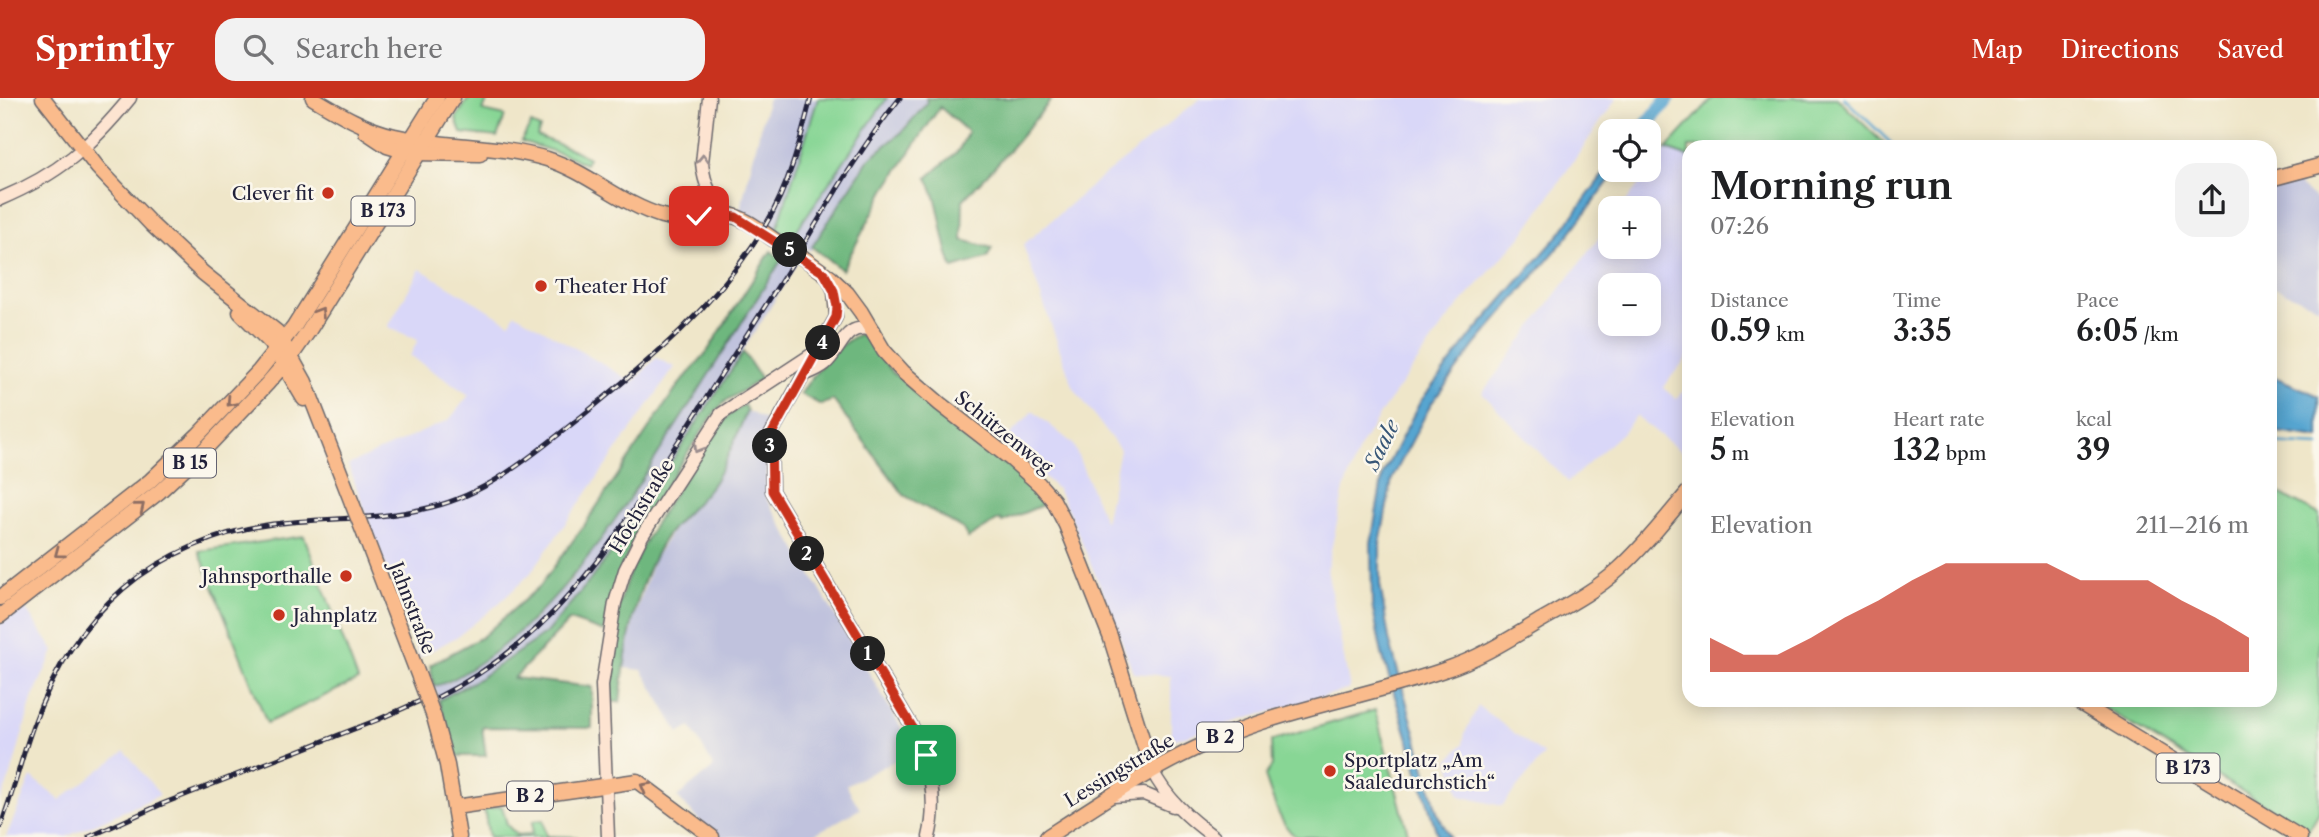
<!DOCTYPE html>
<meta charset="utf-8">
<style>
body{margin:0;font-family:"Libre Caslon Text",serif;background:#f2f2f2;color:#202124;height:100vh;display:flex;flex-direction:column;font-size:26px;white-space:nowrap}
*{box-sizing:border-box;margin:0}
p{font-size:23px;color:#757577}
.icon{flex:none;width:38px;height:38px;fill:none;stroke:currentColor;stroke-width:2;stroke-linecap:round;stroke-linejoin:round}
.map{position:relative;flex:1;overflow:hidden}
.sheet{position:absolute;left:1682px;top:42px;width:595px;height:567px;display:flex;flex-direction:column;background:#fff;border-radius:21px;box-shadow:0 4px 18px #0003}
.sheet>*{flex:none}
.fabs{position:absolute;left:1598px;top:21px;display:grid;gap:14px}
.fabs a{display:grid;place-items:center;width:63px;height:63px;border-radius:14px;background:#fff;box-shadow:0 4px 18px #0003;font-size:35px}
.pin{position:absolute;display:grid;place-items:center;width:60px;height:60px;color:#fff;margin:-30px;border-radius:14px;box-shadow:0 4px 10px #0006}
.km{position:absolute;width:35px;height:35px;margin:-18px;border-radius:50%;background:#222;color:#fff;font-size:19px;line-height:35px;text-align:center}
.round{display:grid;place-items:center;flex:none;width:74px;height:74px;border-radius:21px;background:#f2f2f2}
.head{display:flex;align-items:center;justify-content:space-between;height:119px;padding:0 28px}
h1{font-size:38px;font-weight:600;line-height:52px}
.metrics{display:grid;grid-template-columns:repeat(3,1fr);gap:10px;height:119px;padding:7px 28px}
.metrics div{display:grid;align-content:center}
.metrics b{font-size:30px;font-weight:600}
.metrics small{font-size:19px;font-weight:400}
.metrics p{font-size:19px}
.chart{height:196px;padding:14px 28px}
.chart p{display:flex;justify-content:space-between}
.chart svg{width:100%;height:126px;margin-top:7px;fill:#c8321e;opacity:.7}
header{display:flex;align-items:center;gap:42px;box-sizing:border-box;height:98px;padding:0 35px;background:#c8321e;color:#fff}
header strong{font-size:33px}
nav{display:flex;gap:38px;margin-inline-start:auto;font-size:24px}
.search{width:490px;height:63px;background:#f2f2f2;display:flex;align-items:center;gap:18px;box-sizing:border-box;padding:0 24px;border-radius:21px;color:#757577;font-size:26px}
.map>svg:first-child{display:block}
</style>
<header>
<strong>Sprintly</strong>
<div class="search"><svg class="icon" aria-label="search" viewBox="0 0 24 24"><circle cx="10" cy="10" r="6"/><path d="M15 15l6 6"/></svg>Search here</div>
<nav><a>Map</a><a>Directions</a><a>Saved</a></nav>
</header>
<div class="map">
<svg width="2319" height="739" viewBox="0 0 2319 739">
<rect width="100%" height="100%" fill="#fbf7ec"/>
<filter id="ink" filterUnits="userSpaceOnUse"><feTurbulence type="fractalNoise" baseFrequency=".0143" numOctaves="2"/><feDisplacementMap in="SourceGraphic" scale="14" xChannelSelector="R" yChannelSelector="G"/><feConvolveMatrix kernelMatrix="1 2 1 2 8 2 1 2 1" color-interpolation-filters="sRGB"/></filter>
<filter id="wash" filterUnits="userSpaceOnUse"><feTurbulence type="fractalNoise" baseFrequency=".00686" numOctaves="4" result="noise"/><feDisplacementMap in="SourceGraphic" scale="28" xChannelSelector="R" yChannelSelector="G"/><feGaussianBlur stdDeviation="1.57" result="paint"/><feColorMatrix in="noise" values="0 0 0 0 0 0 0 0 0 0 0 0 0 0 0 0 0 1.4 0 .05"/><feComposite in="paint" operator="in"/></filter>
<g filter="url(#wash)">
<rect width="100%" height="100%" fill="#efe6c9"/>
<g fill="#d9d7f8" fill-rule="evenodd">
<path d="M 1201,0 L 1617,0 L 1524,135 L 1450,218 L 1382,313 L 1361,347 L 1344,391 L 1327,471 L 1350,591 L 1171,642 L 1171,578 L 1133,575 L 1114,521 L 1069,414 L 1057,391 L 1005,342 L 1033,313 L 1073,346 L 1105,424 L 1120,352 L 1073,289 L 1023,147 L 1098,82 Z"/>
<path d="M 1666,51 L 1689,59 L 1689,257 L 1663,289 L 1676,301 L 1689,287 L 1689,350 L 1684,356 L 1636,318 L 1622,335 L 1568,384 L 1482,295 L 1610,125 L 1610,149 L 1648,149 L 1648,110 L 1621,110 ZM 1610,187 L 1648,187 L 1648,226 L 1610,226 Z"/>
<path d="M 420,171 L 510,225 L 515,215 L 633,284 L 656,260 L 675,269 L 530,476 L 497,507 L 458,538 L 420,559 L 348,367 L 449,322 L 469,297 L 410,258 L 418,242 L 388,229 Z"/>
<path d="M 20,510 L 25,510 L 54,553 L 32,601 L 11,677 L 0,703 L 0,526 Z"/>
<path d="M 1478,608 L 1544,657 L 1502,708 L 1460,698 L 1449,662 L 1463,646 L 1465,635 Z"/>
<path d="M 125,653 L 160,697 L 66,739 L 6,739 L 31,679 L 60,702 Z"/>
</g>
<g fill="#c0c2dd">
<path d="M 768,0 L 818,0 L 777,131 L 739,116 Z"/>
<path d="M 887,0 L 926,0 L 927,5 L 902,34 L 869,61 L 810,153 L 792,139 Z"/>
<path d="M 2299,82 L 2301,89 L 2319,104 L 2319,209 L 2270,188 L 2270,87 Z"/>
<path d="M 785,156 L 797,165 L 765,218 L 618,445 L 588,485 L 546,535 L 480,580 L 439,602 L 434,588 L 448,585 L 514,539 L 535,521 L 572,481 L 656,359 Z"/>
<path d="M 747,313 L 768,323 L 766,400 L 915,653 L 846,687 L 860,711 L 809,739 L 715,739 L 677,699 L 714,669 L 691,629 L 679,635 L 642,572 L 624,570 L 635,517 L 654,461 L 677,425 L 715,382 Z"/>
</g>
<g fill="#88d695" stroke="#557c68" stroke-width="2">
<path d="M 469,0 L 488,0 L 483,13 L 505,18 L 497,39 L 461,35 L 456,20 Z"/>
<path d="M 818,0 L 887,0 L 792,139 L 777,131 Z"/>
<path d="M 1713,0 L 1837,0 L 1887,49 L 1689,49 L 1689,59 L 1666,51 Z"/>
<path d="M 531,26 L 540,30 L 537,38 L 576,53 L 588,60 L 585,66 L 571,59 L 521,43 Z"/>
<path d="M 2270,391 L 2319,416 L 2319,714 L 2308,733 L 2091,602 L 2270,602 Z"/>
<path d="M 304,438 L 358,582 L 267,625 L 199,453 Z"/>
<path d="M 1375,612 L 1409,739 L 1296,739 C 1279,726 1272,698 1265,678 L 1272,668 L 1271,643 Z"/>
<path d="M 502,708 L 507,727 L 517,737 L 532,736 L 533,723 L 543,722 L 546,738 L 578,739 L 489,739 L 484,711 Z"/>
</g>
<g fill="#6eb77e" stroke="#486c5c" stroke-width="2">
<path d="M 926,0 L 1053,0 L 1000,63 L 963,102 L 962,142 L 992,150 L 987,160 L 953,170 C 940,142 943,108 927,80 L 959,52 L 968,34 L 940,9 L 885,92 L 842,172 L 812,149 L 869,61 L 902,34 L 927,5 Z"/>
<path d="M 771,153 L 782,161 C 750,212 717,263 685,314 C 627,403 573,499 485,561 C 468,572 453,584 434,588 L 430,567 L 482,539 L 540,488 L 585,426 L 677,289 L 707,254 Z"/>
<path d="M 859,236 L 872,246 L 893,275 L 1030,385 L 1045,406 L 1002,424 L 1000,421 L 968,440 L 963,431 L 904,397 L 833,302 L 821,307 L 800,296 C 815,275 835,247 859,236 Z"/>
<path d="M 743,254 L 761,281 L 726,303 L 717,312 C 702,332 689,353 675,374 C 639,429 615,468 604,534 L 570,522 L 514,580 L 592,589 L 592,630 L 482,629 L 486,658 L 455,658 L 439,602 L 480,580 L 546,535 L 588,485 L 618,445 Z"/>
<path d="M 744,307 L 747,313 C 737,336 728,361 715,382 C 701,405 677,420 663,443 C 634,491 626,550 620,604 L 608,604 C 609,568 614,516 627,482 C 648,428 685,380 717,331 L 729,317 Z"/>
</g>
<g fill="#56a5d0" stroke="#3c6486" stroke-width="2">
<path d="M 1610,67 L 1610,72 L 1617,72 L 1569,137 L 1477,245 L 1431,306 L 1392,381 L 1380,446 L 1380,486 L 1389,541 L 1438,717 L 1450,739 L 1438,739 L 1382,556 L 1372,507 L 1371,445 L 1383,376 L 1420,304 L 1475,233 L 1559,137 Z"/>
<path d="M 2270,277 L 2319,298 L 2319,340 L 2270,333 Z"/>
</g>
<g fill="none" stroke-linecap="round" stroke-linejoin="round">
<g stroke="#56a5d0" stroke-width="2.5">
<path d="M 1844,0 L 1895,49"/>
<path d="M 2270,345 L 2319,348"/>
</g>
<path stroke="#56a5d0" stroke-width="14" d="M 1641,33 L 1669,0"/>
</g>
</g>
<g filter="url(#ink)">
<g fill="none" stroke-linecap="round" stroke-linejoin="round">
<g stroke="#6a676d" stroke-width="15">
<g id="secondary">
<path d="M 709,0 L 702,65 C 704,86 711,101 726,116"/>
<path d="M 0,101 C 59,76 90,49 130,0"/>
<path d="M 827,178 L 834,193 L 836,219 L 771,336 L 772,393 L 916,635 C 930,668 938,702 929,739"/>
<path d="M 804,277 C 811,274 819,271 825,266 C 843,250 843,224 873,232"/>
<path d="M 1152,672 C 1166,700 1188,720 1214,739"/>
<path d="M 1113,698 L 1144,696 L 1173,708"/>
<path d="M 608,739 L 602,587 L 615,505 L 625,472 L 642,438 L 721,316 L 811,257"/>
</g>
</g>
<g stroke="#6a676d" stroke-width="17">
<g id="primary">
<path d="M 43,0 L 98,70 L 151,126 L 203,175 L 277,234 L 305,284 L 352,405"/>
<path d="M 313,0 C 338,15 366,32 395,38 C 445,50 496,46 547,61 C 588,74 621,106 662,118 C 683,124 704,114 725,116 C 747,119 767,138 785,149"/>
<path d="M 366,34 L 387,48 L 411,55 L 480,56"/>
<path d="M 2270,81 L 2319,68"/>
<path d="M 805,161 L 831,180 L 847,195 L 861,214 L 884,253 L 903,274 L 940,306 L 1011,361 L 1039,386 L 1053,402 L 1066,427 L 1110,538 L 1152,672"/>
<path d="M 240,214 L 271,245 L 304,301"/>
<path d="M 365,438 L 419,579"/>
<path d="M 0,500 L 150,383 L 198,337 L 259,273 L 294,229 L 437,0"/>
<path d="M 0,518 L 159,394 L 208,348 L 267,286 L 292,257 L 308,234 L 453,0"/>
<path d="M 2075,602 L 2300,739"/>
<path d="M 434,619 L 447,667 L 459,739"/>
<path d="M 455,709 L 637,683 L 712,739"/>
<path d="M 1047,739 C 1105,701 1161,663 1226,637 C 1296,609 1372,597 1444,572 C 1478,561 1508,542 1538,524 C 1566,508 1595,493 1618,472 C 1644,449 1666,420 1689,393"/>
</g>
</g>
<use href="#secondary" stroke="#fde4d1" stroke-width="12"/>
<use href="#primary" stroke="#fabb8c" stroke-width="14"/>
<g stroke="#22223b" stroke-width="5">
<g id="rail">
<path d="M 438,599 C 556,540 612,446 681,339 C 716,284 752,229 787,174 C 823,115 857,54 900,0"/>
<path d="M 0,729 C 13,696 21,661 33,628 C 52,576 81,527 123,491 C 164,456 220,433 273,426 C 328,419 376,423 432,409 C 490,395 536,354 582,318 C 651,262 719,205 765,128 C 789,88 800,44 811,0"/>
<path d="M 89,739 L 162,706 L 377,622 L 429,599"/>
</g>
</g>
<use href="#rail" stroke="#fbf7ec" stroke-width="2.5" stroke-dasharray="8" stroke-linecap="butt"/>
<g stroke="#6a676d" stroke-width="17" stroke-linecap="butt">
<g id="primary-bridge">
<path d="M 785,149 L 805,161"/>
<path d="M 352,405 L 365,438"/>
<path d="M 419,579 L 434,619"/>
</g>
</g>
<use href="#primary-bridge" stroke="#fabb8c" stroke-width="14"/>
</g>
<defs><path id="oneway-chevron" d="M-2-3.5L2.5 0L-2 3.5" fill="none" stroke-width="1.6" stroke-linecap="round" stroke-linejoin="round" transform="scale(1.75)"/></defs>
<g stroke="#9a8d8e">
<use href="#oneway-chevron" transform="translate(703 61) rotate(-88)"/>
<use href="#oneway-chevron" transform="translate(698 350) rotate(122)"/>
</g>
<g stroke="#8e6e64">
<use href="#oneway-chevron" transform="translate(320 214) rotate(-58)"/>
<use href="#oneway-chevron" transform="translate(231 304) rotate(133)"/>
<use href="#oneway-chevron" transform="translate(140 409) rotate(-39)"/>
<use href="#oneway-chevron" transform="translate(59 455) rotate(143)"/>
<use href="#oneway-chevron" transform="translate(645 689) rotate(-150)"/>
</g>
</g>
<g fill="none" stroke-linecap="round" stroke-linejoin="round" filter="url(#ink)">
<g stroke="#fff" stroke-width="14">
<path id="route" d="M 699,118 L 715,116 L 736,119 L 824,175 L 834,193 L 837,209 L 836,219 L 771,337 L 772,393 L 916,635 L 926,657"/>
</g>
<use href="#route" stroke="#c8321e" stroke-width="9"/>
</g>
<g fill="#c8321e" stroke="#fbf7ec" stroke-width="2.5">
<circle cx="328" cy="95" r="7"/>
<circle cx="541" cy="188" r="7"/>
<circle cx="346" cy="478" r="7"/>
<circle cx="279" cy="517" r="7"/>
<circle cx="1330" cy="673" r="7"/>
</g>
<g text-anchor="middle" stroke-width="5" stroke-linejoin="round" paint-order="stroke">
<g fill="#fbf7ec" stroke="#636270" stroke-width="2">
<rect x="351.5" y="98.5" width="63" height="29" rx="5"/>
<rect x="164" y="350.5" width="52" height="29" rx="5"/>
<rect x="1197" y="624.5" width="46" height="29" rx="5"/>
<rect x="2156.5" y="655.5" width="63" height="29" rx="5"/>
<rect x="507" y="683.5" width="46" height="29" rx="5"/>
</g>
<g font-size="18" font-weight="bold" fill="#22223b">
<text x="383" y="119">B 173</text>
<text x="190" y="371">B 15</text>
<text x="1220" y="645">B 2</text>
<text x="2188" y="676">B 173</text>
<text x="530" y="704">B 2</text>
</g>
<g font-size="19" fill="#22223b" stroke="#fbf7ec" text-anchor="start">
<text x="314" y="102" text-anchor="end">Clever fit</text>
<text x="555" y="195">Theater Hof</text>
<text x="332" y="485" text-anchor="end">Jahnsporthalle</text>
<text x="293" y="524">Jahnplatz</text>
<text x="1344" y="669">Sportplatz „Am<tspan x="1344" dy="22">Saaledurchstich“</tspan></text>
</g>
<g font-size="19" fill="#22223b" stroke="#fbf7ec">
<text transform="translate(1004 334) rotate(39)" y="7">Schützenweg</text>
<text transform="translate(641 408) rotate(-59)" y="7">Hochstraße</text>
<text transform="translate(413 510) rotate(69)" y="7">Jahnstraße</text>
<text transform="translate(1119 672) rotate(-31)" y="7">Lessingstraße</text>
</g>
<g font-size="21" font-style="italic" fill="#375677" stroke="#fbf7ec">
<text transform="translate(1382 347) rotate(-64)" y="7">Saale</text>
</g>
</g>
</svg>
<div class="fabs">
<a><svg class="icon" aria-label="locate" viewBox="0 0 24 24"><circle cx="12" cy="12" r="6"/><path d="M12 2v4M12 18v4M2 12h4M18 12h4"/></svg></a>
<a>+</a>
<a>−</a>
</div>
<div class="pin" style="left:926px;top:657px;background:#1e9e55"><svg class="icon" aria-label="arrive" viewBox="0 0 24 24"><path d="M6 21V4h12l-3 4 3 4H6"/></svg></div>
<div class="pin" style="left:699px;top:118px;background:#d93025"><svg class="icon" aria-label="check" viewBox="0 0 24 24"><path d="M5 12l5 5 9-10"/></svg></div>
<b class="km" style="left:868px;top:556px">1</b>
<b class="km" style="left:807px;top:456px">2</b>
<b class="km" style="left:770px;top:348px">3</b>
<b class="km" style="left:823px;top:245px">4</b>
<b class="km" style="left:790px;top:152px">5</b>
<section class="sheet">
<div class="head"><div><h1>Morning run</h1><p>07:26</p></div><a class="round"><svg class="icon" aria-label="share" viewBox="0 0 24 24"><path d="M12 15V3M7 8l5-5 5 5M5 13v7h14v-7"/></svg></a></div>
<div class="metrics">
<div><p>Distance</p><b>0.59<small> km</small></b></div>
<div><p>Time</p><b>3:35</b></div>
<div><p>Pace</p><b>6:05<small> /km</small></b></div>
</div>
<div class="metrics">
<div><p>Elevation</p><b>5<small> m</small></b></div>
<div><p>Heart rate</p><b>132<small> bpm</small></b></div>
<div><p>kcal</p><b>39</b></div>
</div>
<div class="chart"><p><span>Elevation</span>211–216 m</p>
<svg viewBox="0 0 160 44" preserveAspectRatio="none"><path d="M0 44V32L10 38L20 38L30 32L40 25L50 19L60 12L70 6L80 6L90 6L100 6L110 12L120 12L130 12L140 19L150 25L160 32V44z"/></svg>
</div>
</section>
</div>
